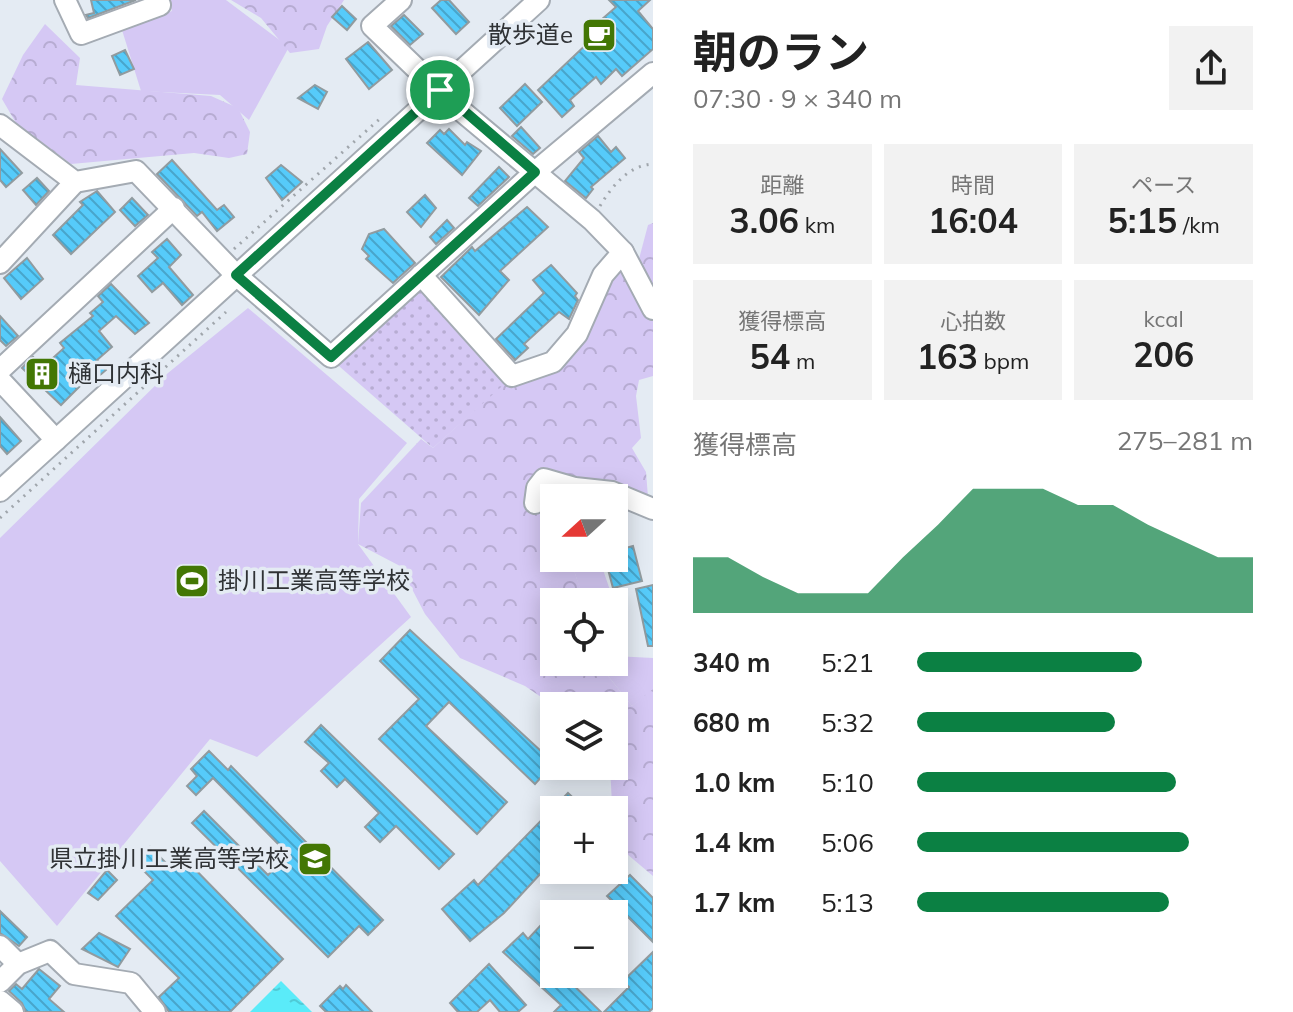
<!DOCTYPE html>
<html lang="ja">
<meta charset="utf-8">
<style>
body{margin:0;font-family:Mulish,"Noto Sans JP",sans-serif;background:#f2f2f2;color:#222;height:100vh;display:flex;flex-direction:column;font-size:30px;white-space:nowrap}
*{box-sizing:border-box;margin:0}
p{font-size:26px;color:#767676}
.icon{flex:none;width:44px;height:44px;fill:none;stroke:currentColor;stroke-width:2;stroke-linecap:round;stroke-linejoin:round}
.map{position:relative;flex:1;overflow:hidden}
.panel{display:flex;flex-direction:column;background:#fff;width:640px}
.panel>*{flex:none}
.needle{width:52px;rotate:249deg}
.buttons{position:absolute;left:540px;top:484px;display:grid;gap:16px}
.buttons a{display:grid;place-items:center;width:88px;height:88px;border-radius:0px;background:#fff;box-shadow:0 4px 20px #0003;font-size:40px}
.pin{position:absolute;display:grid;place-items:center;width:68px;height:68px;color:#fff;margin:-34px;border:4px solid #fff;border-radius:50%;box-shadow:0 2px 8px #0007}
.round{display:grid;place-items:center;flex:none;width:84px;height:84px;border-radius:0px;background:#f2f2f2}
.summary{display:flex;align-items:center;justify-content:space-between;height:136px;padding:0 40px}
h1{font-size:44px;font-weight:700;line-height:60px}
.stats{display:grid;grid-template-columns:repeat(3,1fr);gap:12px;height:136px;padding:8px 40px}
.stats div{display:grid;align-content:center;border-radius:0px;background:#f2f2f2;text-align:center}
.stats b{font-size:34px;font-weight:700}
.stats small{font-size:22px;font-weight:400}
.stats p{font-size:22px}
.chart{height:224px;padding:16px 40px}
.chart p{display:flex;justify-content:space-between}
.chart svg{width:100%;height:144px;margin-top:8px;fill:#0b8043;opacity:.7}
ul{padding:0 40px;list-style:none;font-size:26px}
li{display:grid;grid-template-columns:128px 96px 1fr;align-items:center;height:60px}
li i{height:20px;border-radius:10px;background:#0b8043}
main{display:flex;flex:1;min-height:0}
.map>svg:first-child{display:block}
</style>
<main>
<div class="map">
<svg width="653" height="1012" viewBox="0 0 653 1012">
<defs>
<pattern id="forest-crowns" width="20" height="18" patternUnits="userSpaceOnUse" patternTransform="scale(2)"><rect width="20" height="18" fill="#d5c8f4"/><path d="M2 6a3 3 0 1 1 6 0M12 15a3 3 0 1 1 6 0" fill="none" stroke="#b7acd2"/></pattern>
<pattern id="park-dots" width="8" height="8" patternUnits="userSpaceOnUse" patternTransform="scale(2)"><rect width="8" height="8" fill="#d5c8f4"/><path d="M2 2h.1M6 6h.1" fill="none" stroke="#b7acd2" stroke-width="1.8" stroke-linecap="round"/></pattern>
<pattern id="water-ripples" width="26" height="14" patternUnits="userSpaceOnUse" patternTransform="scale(2)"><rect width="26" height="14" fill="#5aebf9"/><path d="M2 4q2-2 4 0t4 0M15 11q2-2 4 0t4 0" fill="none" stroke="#4fcad6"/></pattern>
<pattern id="building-back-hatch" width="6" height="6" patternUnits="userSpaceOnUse" patternTransform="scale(2)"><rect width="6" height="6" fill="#56cbfa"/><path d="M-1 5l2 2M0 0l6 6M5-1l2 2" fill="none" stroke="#48a5cb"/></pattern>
</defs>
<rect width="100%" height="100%" fill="#e4ebf3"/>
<g fill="#d5c8f4">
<path d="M 168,0 L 226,0 L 289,47 L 249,120 L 220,95 L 141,91 L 122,30 L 172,11 Z"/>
<path d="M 248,308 L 407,443 L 359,499 L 358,544 L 411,617 L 257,757 L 210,739 L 57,926 L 0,861 L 0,538 L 168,373 Z"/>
<path d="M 570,558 L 600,561 L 612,596 L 603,602 L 590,602 L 581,592 Z"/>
<path d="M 614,656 L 653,658 L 653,691 L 632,706 L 597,662 L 614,662 Z"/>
</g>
<g fill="url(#forest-crowns)">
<path d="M 231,0 L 344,0 L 327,26 L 319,49 L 290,53 L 261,18 Z"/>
<path d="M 45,24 L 80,58 L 76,85 L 211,96 L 238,108 L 250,132 L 247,154 L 229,158 L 194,153 L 71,164 L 16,123 L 2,99 L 23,55 Z"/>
<path d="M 653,223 L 653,309 L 635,274 L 648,225 Z"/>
<path d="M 627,258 L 653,319 L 653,376 L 639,380 L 636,396 L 641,438 L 632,448 L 646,472 L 648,497 L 614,508 L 614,498 L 554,498 L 554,558 L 570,558 L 583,597 L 589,602 L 554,602 L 554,662 L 597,662 L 632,706 L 653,689 L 653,876 L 614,843 L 610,766 L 614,766 L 614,706 L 554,706 L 525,686 L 460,658 L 425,614 L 400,566 L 358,544 L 361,503 L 421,439 L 433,448 L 512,376 L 568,345 Z"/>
</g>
<path fill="url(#park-dots)" d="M 421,275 L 510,379 L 433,448 L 332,360 Z"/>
<path fill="url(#water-ripples)" d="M 281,981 L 312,1012 L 250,1012 Z"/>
<g fill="url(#building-back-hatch)" stroke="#919b9f" stroke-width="2">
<path d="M 91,0 L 136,0 L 88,18 L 86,15 L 94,13 Z"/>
<path d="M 441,0 L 449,0 L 469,22 L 456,34 L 432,8 Z"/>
<path d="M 609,0 L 650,0 L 638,11 L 653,29 L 653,49 L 622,76 L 616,69 L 601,84 L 596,77 L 570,100 L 574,106 L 562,117 L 538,90 L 592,39 L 586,33 L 616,7 Z"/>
<path d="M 342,6 L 356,19 L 347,30 L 332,17 Z"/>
<path d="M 404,15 L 423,34 L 410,45 L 391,26 Z"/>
<path d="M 368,42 L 392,70 L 369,89 L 346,59 Z"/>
<path d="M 125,50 L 134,69 L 120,75 L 112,56 Z"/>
<path d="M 525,84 L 542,102 L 517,126 L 500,108 Z"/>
<path d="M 315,85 L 327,92 L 318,109 L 298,98 Z"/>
<path d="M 521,127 L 540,148 L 533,154 L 512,136 Z"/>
<path d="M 449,129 L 465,145 L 467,142 L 481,151 L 462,175 L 427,143 L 440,130 L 444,134 Z"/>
<path d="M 598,136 L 611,152 L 616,147 L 625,158 L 591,187 L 593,189 L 586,198 L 565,181 L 584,158 L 579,152 Z"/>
<path d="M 0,149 L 22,173 L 6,187 L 0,180 Z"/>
<path d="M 172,160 L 217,210 L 224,205 L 234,217 L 217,231 L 202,212 L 197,216 L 157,174 Z"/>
<path d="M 281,165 L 302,182 L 282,200 L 266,178 Z"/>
<path d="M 499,167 L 509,177 L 478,206 L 469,198 Z"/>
<path d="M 37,178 L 49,191 L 36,205 L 23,190 Z"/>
<path d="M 97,191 L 115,212 L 71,254 L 53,235 L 83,205 L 80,202 Z"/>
<path d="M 425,195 L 436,208 L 421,227 L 407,212 Z"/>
<path d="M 132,198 L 148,215 L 135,226 L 120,210 Z"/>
<path d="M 527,207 L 548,227 L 500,271 L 509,280 L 479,315 L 441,277 L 472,247 L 475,251 Z"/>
<path d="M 447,220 L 454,228 L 436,244 L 430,237 Z"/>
<path d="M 384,229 L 415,263 L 393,283 L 366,259 L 369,256 L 362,249 L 369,234 Z"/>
<path d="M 167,239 L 181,255 L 169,267 L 193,295 L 182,305 L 163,283 L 152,292 L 138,276 L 158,258 L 152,252 Z"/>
<path d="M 27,258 L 43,279 L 21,299 L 4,278 Z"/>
<path d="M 551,265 L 577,293 L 575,296 L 578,300 L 569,319 L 559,312 L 524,344 L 528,348 L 515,360 L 496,339 L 544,293 L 533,280 Z"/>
<path d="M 111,284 L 149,323 L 135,334 L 116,316 L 99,331 L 112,347 L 97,360 L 106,370 L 92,382 L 88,378 L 61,405 L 22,368 L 33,357 L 43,367 L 64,348 L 60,343 L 93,316 L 90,313 L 103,302 L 98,296 Z"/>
<path d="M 0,316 L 18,336 L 6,346 L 0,340 Z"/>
<path d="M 0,417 L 21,441 L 7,454 L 0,446 Z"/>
<path d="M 633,546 L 642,581 L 613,588 L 605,558 L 614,558 L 614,551 Z"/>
<path d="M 653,585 L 653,646 L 648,646 L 636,589 Z"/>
<path d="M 410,630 L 554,763 L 535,784 L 449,702 L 426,726 L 507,802 L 477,834 L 379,739 L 419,699 L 380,661 Z"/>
<path d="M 321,725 L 454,854 L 439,869 L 396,826 L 380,842 L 365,827 L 379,813 L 345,779 L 337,787 L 321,771 L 329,763 L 305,742 Z"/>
<path d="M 209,751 L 228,770 L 231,766 L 383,920 L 368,935 L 359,926 L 328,957 L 192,823 L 204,811 L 268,875 L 288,854 L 213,778 L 196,795 L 187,786 L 197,776 L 191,769 Z"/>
<path d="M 568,793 L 586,810 L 554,810 L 554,859 L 504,913 L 470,941 L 442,909 L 474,880 L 478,885 Z"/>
<path d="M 150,847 L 168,865 L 180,854 L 283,959 L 230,1012 L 169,1012 L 159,997 L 179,978 L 116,916 L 153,880 L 135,862 Z"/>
<path d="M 107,870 L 117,880 L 98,900 L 88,893 Z"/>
<path d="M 630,875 L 653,898 L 653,942 L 607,896 Z"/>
<path d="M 0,911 L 27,937 L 19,946 L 0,933 Z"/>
<path d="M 554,911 L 554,974 L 562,974 L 601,1012 L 554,1012 L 561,1005 L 503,952 L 523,933 L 528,939 Z"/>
<path d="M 99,933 L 130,949 L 118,967 L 82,949 Z"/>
<path d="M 653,952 L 653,1008 L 649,1012 L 604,1012 L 629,987 L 623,981 Z"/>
<path d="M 489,964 L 526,1005 L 518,1012 L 500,1012 L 490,1000 L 477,1012 L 458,1012 L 450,1003 Z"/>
<path d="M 39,969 L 60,986 L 49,999 L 64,1012 L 26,1012 L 22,1003 L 9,991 L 16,984 L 22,989 Z"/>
<path d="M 346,985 L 372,1012 L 326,1012 L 320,1006 L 340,986 L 343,989 Z"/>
</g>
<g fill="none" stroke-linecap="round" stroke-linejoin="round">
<g stroke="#a4abb3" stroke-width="24">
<g id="minor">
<path d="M 65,0 L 81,34 L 160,5 L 158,0"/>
<path d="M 401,0 L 372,26 L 452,103 L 592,220 L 623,252 L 653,309"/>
<path d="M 0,125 L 75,182 L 136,171 L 236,275 L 331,357 L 535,172 L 653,73"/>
<path d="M 0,263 L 75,182"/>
<path d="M 421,275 L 512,376 L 553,362 L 577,334 L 603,275 L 623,252"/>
<path d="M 0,370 L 174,208"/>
<path d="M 0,380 L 56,440"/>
<path d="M 0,491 L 539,0"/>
<path d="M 535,503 L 537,488 L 544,479 L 575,488 L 612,492 L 653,509"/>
<path d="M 0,946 L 18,964"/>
<path d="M 0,982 L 18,964 L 50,951 L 74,974 L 131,983 L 155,1012"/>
<path d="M 0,1001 L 13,1012"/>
</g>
</g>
<g stroke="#a0a6ac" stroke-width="3" stroke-dasharray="2 6" stroke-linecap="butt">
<path d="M 600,206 C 612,186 629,165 653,164"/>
<path d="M 234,249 L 383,116"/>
<path d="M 0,518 L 226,312"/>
</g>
<use href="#minor" stroke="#fff" stroke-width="20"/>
</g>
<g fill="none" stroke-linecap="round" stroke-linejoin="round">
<g stroke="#fff" stroke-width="16">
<path id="route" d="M 440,90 L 535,172 L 331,357 L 236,275 Z"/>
</g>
<use href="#route" stroke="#0b8043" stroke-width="10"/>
</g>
<defs>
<g id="cafe-square" transform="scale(1.8)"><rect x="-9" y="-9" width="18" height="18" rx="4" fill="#437704" stroke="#e4ebf3"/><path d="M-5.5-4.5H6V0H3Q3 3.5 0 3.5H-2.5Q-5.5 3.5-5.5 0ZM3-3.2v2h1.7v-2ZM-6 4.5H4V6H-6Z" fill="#fff"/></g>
<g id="building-square" transform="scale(1.8)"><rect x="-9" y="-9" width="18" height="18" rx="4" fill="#437704" stroke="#e4ebf3"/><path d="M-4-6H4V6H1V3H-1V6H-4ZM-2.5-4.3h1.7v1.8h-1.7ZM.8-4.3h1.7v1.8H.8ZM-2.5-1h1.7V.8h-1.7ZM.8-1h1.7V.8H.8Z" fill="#fff"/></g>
<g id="stadium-square" transform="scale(1.8)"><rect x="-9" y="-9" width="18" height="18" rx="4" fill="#437704" stroke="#e4ebf3"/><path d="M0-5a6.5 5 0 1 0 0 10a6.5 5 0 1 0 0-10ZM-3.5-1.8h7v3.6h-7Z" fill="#fff"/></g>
<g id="school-square" transform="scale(1.8)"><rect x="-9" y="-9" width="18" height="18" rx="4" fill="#437704" stroke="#e4ebf3"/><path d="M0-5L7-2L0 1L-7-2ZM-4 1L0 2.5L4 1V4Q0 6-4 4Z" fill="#fff"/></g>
</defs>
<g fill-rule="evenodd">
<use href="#cafe-square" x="599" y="35"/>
<use href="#building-square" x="42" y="374"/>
<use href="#stadium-square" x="192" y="581"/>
<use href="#school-square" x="315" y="859"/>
</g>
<g text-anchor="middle" stroke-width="7" stroke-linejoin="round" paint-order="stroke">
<g font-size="24" fill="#2f3235" stroke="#e4ebf3" text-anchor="end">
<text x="573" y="43">散歩道e</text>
<text x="68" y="382" text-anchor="start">樋口内科</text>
<text x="218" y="589" text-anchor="start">掛川工業高等学校</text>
<text x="289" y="867">県立掛川工業高等学校</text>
</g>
</g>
</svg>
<div class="buttons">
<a><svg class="needle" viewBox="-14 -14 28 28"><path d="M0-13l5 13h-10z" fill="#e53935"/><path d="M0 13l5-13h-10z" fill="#767676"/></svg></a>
<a><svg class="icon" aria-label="locate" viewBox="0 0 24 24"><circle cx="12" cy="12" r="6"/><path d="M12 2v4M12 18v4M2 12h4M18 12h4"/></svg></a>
<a><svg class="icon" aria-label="layers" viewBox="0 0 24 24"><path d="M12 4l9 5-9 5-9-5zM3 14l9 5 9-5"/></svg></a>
<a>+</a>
<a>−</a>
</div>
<div class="pin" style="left:440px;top:90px;background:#1e9e55"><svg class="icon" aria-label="arrive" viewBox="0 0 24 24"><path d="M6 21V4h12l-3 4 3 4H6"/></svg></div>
</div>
<section class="panel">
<div class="summary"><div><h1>朝のラン</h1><p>07:30 · 9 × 340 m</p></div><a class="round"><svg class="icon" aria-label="share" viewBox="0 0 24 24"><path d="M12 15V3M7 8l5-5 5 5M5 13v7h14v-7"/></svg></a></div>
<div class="stats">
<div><p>距離</p><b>3.06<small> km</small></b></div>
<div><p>時間</p><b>16:04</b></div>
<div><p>ペース</p><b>5:15<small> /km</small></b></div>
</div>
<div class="stats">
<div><p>獲得標高</p><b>54<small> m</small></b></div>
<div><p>心拍数</p><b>163<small> bpm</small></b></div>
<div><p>kcal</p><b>206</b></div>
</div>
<div class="chart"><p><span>獲得標高</span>275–281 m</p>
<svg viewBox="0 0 160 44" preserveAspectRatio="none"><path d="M0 44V27L10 27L20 33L30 38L40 38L50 38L60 27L70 17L80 6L90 6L100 6L110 11L120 11L130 17L140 22L150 27L160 27V44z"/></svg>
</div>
<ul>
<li><b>340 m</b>5:21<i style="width:67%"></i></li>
<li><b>680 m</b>5:32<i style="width:59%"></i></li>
<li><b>1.0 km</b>5:10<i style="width:77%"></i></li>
<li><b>1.4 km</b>5:06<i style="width:81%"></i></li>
<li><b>1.7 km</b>5:13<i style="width:75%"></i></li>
</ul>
</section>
</main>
